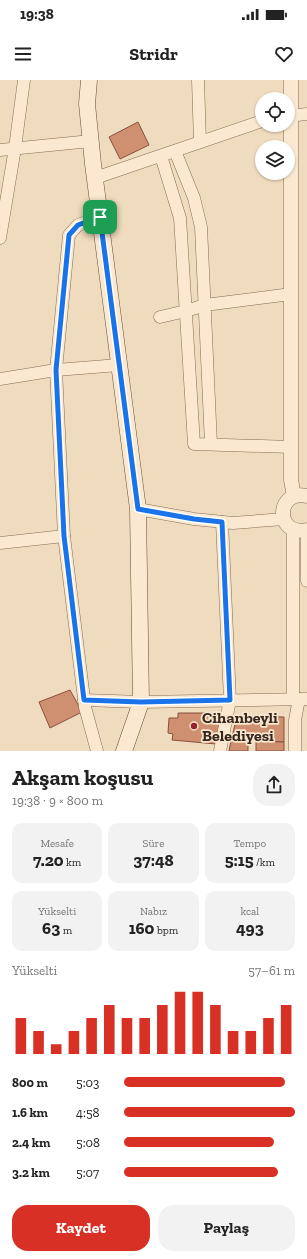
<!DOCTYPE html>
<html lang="tr">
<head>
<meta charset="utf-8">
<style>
	body { margin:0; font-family:"Zilla Slab",serif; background:#f2f2f2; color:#222; height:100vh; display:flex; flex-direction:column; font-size:15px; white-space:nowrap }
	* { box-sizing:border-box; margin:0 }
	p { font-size:13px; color:#767676 }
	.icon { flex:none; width:22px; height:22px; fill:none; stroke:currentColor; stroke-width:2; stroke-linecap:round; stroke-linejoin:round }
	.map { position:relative; height:671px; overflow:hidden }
	.sheet { display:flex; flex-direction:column; background:#fff; flex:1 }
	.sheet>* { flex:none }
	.tools { position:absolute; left:255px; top:12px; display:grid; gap:8px }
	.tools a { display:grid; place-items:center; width:40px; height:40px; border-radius:50%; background:#fff; box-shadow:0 1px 3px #0004; font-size:20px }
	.pin { position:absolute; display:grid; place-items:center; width:34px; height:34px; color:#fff; margin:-17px; border-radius:8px; box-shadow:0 2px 6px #0006 }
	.round { display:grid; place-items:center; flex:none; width:42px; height:42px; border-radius:16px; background:#f2f2f2 }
	.overview { display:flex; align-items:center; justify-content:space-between; height:68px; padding:0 12px }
	h1 { font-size:22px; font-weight:700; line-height:30px }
	.metrics { display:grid; grid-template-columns:repeat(3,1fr); gap:6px; height:68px; padding:4px 12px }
	.metrics div { display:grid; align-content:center; border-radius:10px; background:#f2f2f2; text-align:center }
	.metrics b { font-size:17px; font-weight:700 }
	.metrics small { font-size:11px; font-weight:400 }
	.metrics p { font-size:11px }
	.chart { height:112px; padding:8px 12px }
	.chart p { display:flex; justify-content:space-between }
	.chart svg { width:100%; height:72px; margin-top:4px; stroke:#d93025; stroke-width:6 }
	.primary-button { display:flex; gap:8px; margin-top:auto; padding:8px 12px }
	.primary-button a { flex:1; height:46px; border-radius:16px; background:#d93025; color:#fff; font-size:16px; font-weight:700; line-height:46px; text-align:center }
	.primary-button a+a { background:#f2f2f2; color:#222 }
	ul { padding:0 12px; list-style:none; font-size:13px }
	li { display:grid; grid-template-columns:64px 48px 1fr; align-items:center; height:30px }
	li i { height:10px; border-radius:5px; background:#d93025 }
	.status { display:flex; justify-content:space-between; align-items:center; height:28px; padding:0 20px; background:#fff; direction:ltr }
	.status svg { height:11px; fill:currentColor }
	header { display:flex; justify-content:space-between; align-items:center; height:52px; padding:0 12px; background:#fff; font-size:18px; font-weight:700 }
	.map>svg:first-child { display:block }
	.building { fill:#cf8f71; stroke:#88513b }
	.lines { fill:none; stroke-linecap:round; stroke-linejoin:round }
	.minor-casing { stroke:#886b56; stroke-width:13 }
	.tertiary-casing { stroke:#886b56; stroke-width:15 }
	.secondary-casing { stroke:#694c39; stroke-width:17 }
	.minor { stroke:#fae9d0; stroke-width:12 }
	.tertiary { stroke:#fae9d0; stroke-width:14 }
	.secondary { stroke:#fae9d0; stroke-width:16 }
	.route-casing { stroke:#fff; stroke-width:8 }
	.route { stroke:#1a73e8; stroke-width:5 }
	.poi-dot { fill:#992330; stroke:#f7e6cd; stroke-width:1.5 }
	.labels { text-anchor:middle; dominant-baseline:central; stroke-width:3.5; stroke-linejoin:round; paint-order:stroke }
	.poi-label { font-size:16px; font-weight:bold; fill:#36261b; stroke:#f7e6cd; text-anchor:start }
</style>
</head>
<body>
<div class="status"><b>19:38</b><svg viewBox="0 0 49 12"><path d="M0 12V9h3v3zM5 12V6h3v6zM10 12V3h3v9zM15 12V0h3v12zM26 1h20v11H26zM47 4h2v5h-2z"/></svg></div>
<header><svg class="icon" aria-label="menu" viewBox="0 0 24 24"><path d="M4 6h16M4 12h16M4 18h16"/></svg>Stridr<svg class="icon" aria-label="heart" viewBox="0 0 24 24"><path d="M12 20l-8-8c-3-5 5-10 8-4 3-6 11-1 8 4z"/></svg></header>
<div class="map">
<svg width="307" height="671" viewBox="0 0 307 671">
	<rect width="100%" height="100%" fill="#efdbbd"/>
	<g class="building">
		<path d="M138,42L149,65L120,79L109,57Z"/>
		<path d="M70,610L82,632L50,648L39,622Z"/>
		<path d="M178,633H217L221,635L216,664L172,660L173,654L168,653L169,638H178Z"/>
		<path d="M237,636L284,637V662L259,661V654L250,653V662L231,661Z"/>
		<path d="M231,661L248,662V671H229Z"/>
		<path d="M256,661L284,662V671H256Z"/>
	</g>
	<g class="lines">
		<g class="minor-casing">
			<g id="minor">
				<path d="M198,0L200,62"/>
				<path d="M288,36L307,34"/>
				<path d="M0,70L91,61"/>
				<path d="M175,71L194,118L201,147L211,364"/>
				<path d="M161,76L180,138L194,364L291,367"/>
				<path d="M95,98L262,41"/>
				<path d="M0,158L15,68L24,0"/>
				<path d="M160,237L186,231L205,225L291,214"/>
				<path d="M0,299L56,290L119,285"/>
				<path d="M138,429L194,439L233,443L284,439"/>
				<path d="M307,450V501"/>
				<path d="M0,463L64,456"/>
				<path d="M293,619V449"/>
				<path d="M84,620L141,622L307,619"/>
				<path d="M97,671L85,627L64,456L56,290L69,155L78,145L100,137"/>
				<path d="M220,671L230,620L222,442"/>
				<path d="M295,671V640L299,619"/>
			</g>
		</g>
		<g class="tertiary-casing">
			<g id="tertiary">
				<path d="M291,0V400L294,416"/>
				<path d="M307,416C275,409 275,457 307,450"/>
			</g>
		</g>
		<g class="secondary-casing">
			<path id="secondary" d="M89,0L87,24L93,84L138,429L141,622L124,671"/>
		</g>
		<use href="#minor" class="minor"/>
		<use href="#tertiary" class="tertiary"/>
		<use href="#secondary" class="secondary"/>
	</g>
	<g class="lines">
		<g class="route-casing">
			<path id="route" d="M100,137L138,429L194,439L222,442L230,620L141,622L84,620L64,456L56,290L69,155L78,145Z"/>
		</g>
		<use href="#route" class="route"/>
	</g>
	<circle class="poi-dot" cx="194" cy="646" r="4"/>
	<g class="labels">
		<g class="poi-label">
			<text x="202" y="637">Cihanbeyli<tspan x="202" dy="18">Belediyesi</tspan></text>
		</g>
	</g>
</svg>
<div class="tools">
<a><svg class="icon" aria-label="locate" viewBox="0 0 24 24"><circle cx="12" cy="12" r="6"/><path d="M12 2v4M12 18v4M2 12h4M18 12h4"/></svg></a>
<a><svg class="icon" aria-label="layers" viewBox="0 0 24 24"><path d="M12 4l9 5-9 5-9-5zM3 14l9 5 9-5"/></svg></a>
</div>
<div class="pin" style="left:100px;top:137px;background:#1e9e55"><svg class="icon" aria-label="arrive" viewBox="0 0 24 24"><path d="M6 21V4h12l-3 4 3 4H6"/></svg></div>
</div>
<section class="sheet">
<div class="overview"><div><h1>Akşam koşusu</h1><p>19:38 · 9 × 800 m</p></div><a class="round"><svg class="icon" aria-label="share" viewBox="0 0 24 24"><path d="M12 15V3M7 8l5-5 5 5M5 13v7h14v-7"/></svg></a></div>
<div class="metrics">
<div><p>Mesafe</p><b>7.20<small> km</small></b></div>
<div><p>Süre</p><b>37:48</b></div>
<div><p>Tempo</p><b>5:15<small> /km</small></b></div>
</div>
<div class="metrics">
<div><p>Yükselti</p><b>63<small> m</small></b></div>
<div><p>Nabız</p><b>160<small> bpm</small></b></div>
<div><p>kcal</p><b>493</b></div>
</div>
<div class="chart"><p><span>Yükselti</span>57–61 m</p>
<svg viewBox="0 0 160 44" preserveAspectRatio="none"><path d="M5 44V22M15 44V30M25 44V38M35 44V30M45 44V22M55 44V14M65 44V22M75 44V22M85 44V14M95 44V6M105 44V6M115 44V14M125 44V30M135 44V30M145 44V22M155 44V14"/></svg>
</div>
<ul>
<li><b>800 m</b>5:03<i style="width:94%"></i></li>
<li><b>1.6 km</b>4:58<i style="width:100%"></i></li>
<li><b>2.4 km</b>5:08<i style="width:88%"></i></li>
<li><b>3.2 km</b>5:07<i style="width:90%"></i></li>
</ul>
<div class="primary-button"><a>Kaydet</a><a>Paylaş</a></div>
</section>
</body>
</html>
